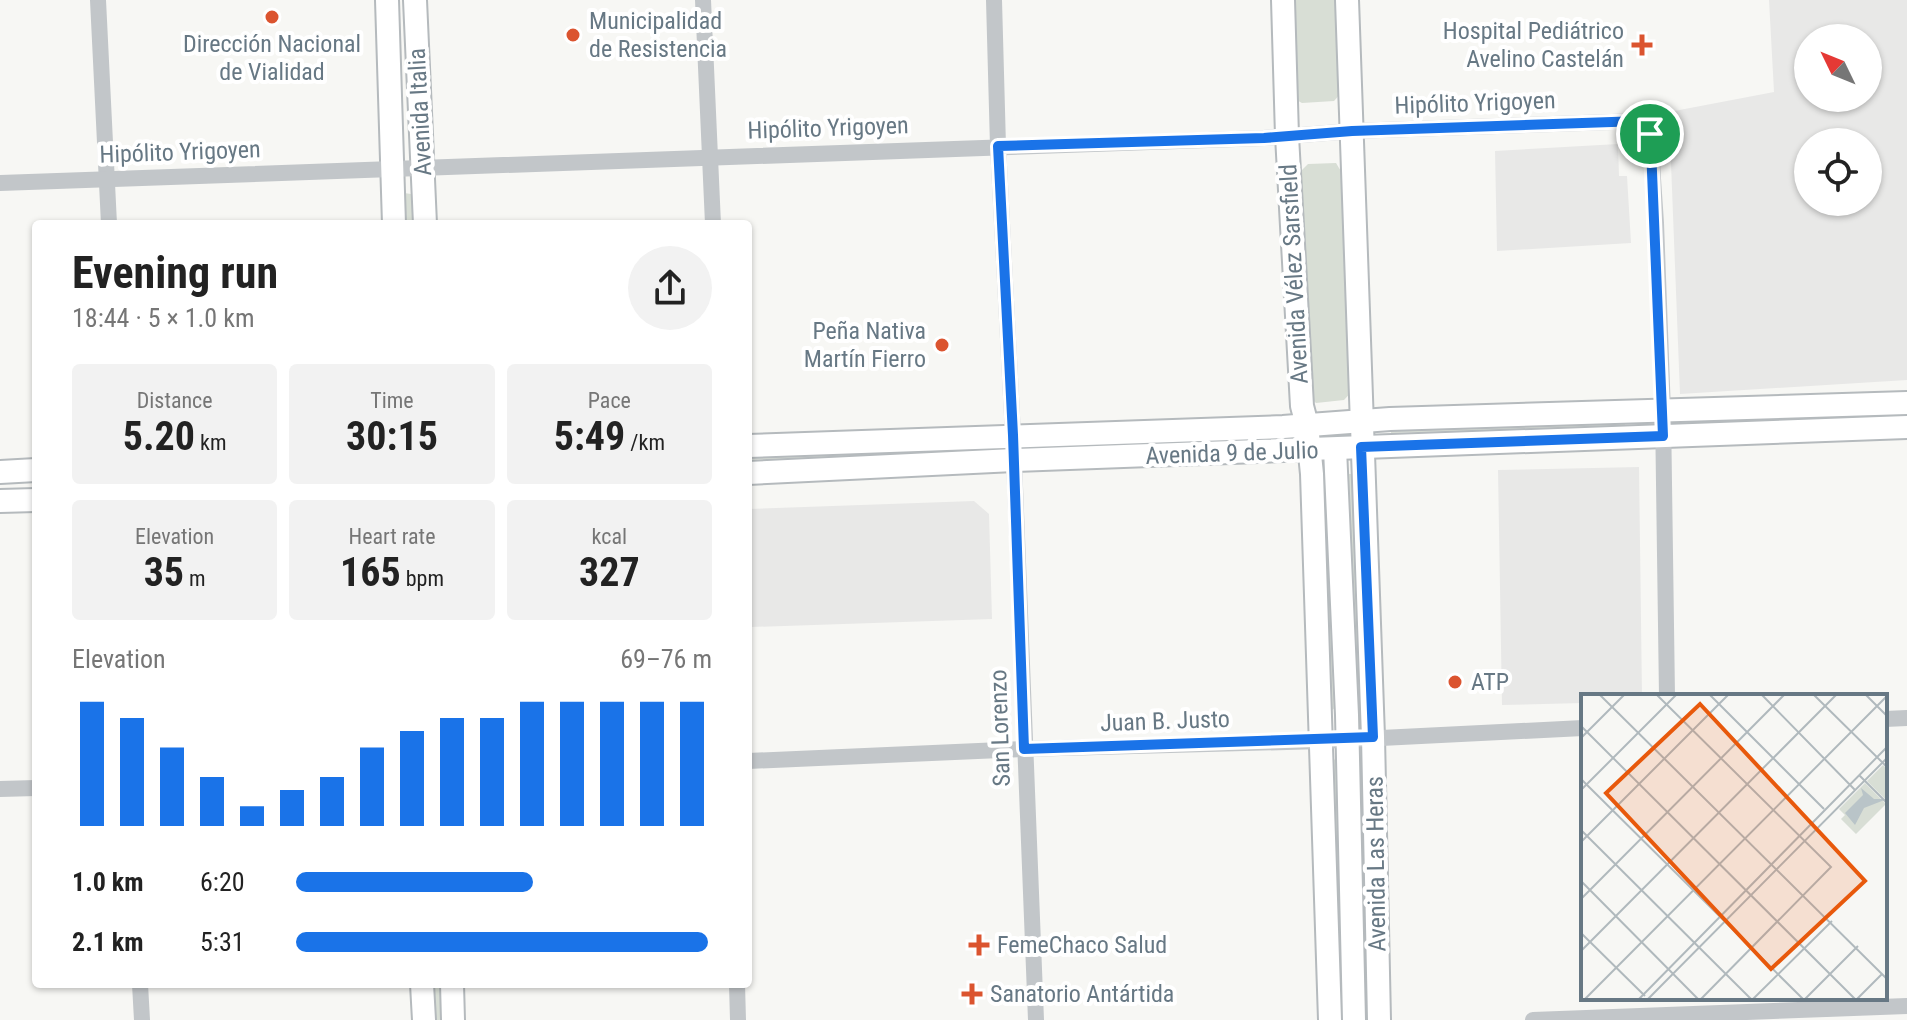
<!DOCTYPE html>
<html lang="en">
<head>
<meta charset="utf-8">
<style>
	body { margin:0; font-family:"Roboto Condensed",sans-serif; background:#f2f2f2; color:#222; height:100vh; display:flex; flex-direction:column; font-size:30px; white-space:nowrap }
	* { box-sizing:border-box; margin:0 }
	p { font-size:26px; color:#767676 }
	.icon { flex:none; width:44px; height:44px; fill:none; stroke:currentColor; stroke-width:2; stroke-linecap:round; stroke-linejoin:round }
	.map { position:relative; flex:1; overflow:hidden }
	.side { position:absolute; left:32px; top:220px; width:720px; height:768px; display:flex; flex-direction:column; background:#fff; border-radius:8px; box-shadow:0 2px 6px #0004 }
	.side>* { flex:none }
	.needle { width:52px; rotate:313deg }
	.fabs { position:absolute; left:1794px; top:24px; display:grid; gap:16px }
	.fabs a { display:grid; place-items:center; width:88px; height:88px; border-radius:50%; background:#fff; box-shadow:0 2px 6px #0004; font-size:40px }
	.pin { position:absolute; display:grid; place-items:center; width:68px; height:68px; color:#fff; margin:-34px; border:4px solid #fff; border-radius:50%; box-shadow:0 2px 8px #0007 }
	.round { display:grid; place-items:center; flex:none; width:84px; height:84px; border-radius:42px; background:#f2f2f2 }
	.head { display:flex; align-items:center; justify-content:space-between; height:136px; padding:0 40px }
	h1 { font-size:44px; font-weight:700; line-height:60px }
	.figures { display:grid; grid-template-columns:repeat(3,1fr); gap:12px; height:136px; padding:8px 40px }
	.figures div { display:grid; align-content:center; border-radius:8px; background:#f2f2f2; text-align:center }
	.figures b { font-size:40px; font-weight:700 }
	.figures small { font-size:22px; font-weight:400 }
	.figures p { font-size:22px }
	.chart { height:224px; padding:16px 40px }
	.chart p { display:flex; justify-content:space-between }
	.chart svg { width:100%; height:144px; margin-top:8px; stroke:#1a73e8; stroke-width:6 }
	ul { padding:0 40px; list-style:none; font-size:26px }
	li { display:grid; grid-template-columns:128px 96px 1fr; align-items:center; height:60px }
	li i { height:20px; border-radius:10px; background:#1a73e8 }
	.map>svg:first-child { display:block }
	.built { fill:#e8e8e7; fill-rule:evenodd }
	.green { fill:#d8ded5 }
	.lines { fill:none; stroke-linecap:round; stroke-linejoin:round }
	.major-casing { stroke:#b5babd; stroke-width:26 }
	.minor { stroke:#c2c6c9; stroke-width:16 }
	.major { stroke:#fff; stroke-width:22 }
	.route-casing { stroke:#fff; stroke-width:16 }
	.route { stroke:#1a73e8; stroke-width:10 }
	.poi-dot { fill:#db542f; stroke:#fff; stroke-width:3 }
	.labels { text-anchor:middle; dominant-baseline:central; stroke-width:8; stroke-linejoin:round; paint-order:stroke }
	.poi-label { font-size:24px; fill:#677884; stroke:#fff; text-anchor:start }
	.street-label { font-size:24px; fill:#677884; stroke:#fff }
	.inset-road { fill:none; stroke:#b0b9bd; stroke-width:2 }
	.view { fill:#e8590c; fill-opacity:0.15; stroke:#e8590c; stroke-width:4 }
	.inset-edge { fill:none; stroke:#677884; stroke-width:4 }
</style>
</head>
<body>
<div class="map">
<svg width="1907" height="1020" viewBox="0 0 1907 1020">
	<rect width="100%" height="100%" fill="#f7f7f4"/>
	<g class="built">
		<path d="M1769,0H1907V380L1680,394L1669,112L1774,92ZM1868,38V98H1808V38ZM1868,142V202H1808V142Z"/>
		<path d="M1618,144L1619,176H1627L1631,243L1497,251L1495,151Z"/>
		<path d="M1639,467L1642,696H1583V703L1502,705L1498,470Z"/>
		<path d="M974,501L989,514L992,619L751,627L748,509Z"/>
	</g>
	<g class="green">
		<path d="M1289,0H1338L1342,92L1334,101L1302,103L1293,98Z"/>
		<path d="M1336,163L1345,178L1354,389L1344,400L1316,403L1305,393L1295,177L1308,164Z"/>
		<path d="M404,193L418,195V224H401Z"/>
		<path d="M1907,412V416L1688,425L1687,420Z"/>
		<path d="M1625,422V427L1391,433V427Z"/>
		<path d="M1280,436V442L1038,453V443Z"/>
		<path d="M977,446L979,454L748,460V451Z"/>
		<path d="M1348,474H1354L1363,710L1357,711L1345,478Z"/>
		<path d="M1318,482L1327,484L1335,708L1329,712Z"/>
		<path d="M1342,759L1347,1007L1335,1008L1329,760Z"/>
		<path d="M1351,760H1366L1372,1007H1358Z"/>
		<path d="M431,984H446L448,1020H432Z"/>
	</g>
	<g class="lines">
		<g class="major-casing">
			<g id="major">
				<path d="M387,0L394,224"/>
				<path d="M415,0L425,224"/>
				<path d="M1283,0L1287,136L1302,406L1307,425L1312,474L1330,1020"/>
				<path d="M1347,0L1373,737L1379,1020"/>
				<path d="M748,446L1283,427L1390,419L1907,403"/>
				<path d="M1335,449L1347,715L1354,1020"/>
				<path d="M0,472L36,470"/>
				<path d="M748,473L1014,460L1907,427"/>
				<path d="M0,501L36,500"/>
				<path d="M422,984L424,1020"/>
				<path d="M452,984L453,1020"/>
			</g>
		</g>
		<g class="minor">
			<path d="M98,0L109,224"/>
			<path d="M703,0L713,224"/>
			<path d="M994,0L998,146L1013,435L1036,1020"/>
			<path d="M0,183L1264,138L1352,131L1641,121L1650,134L1656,223L1663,412L1667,696"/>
			<path d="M1885,719L1907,718"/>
			<path d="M748,761L1024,749L1321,741L1583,728"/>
			<path d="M0,789L36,788"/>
			<path d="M140,984L142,1020"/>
			<path d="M737,984L738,1020"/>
			<path d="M1533,1020L1907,1006"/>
		</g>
		<use href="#major" class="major"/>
	</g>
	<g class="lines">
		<g class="route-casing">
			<path id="route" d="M1641,121L1650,134L1651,148L1663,436L1361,447L1373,737L1024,749L1013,435L998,146L1264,138L1352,131Z"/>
		</g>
		<use href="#route" class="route"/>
	</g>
	<g class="poi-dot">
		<circle cx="272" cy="17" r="8"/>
		<circle cx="573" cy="35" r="8"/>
		<path d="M1638 33h8v8h8v8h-8v8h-8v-8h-8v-8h8z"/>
		<circle cx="942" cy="345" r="8"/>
		<circle cx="1455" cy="682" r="8"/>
		<path d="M975 933h8v8h8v8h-8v8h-8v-8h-8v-8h8z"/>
		<path d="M968 982h8v8h8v8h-8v8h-8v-8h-8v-8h8z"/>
	</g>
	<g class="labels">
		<g class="poi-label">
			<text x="589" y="21">Municipalidad<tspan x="589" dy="28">de Resistencia</tspan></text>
			<text x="1624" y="31" text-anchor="end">Hospital Pediátrico<tspan x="1624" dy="28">Avelino Castelán</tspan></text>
			<text x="272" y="44" text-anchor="middle">Dirección Nacional<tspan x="272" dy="28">de Vialidad</tspan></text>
			<text x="926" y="331" text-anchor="end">Peña Nativa<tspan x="926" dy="28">Martín Fierro</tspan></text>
			<text x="1471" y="682">ATP</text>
			<text x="997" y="945">FemeChaco Salud</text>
			<text x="990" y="994">Sanatorio Antártida</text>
		</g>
		<g class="street-label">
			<text transform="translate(1475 103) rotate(-2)">Hipólito Yrigoyen</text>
			<text transform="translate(420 112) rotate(-93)">Avenida Italia</text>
			<text transform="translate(828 128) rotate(-2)">Hipólito Yrigoyen</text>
			<text transform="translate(180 152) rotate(-2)">Hipólito Yrigoyen</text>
			<text transform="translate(1294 274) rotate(-93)">Avenida Vélez Sarsfield</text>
			<text transform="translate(1232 453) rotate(-2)">Avenida 9 de Julio</text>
			<text transform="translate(1165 721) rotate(-2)">Juan B. Justo</text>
			<text transform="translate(1000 728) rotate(-92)">San Lorenzo</text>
			<text transform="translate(1376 864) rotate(-91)">Avenida Las Heras</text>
		</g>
	</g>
	<g transform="translate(1581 694)">
		<rect width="306" height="306" fill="#f7f7f4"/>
		<path d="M302,71L306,75V107L286,87ZM284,89L305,110L275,140L260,125L264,121L258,115Z" fill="#d8ded5"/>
		<path d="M280,94L293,105H306L283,114L274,131L264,119L282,101Z" fill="#b9c4c8"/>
		<path class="inset-road" d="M19,1L306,285M76,1L250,173L120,305M129,1L243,115M181,1L274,96M233,1L306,73M285,1L306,22M0,32L274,305M0,44L43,1M278,81L306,109M0,85L222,305M0,96L95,1M0,136L170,305M0,148L147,1M0,187L117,305M0,205L203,1M0,239L64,302M0,257L255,1M4,305L306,2M58,305L306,53M67,305L306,64M172,305L251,227M224,305L277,252M276,305L301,280"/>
		<path class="view" d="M119,10L284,187L190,275L25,99Z"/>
		<rect width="306" height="306" class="inset-edge"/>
	</g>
</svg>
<div class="fabs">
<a><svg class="needle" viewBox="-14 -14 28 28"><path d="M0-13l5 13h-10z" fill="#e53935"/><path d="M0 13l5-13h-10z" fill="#767676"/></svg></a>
<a><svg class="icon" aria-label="locate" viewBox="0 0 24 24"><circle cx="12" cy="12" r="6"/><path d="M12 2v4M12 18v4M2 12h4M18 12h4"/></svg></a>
</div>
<div class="pin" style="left:1650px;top:134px;background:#1e9e55"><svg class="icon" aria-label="arrive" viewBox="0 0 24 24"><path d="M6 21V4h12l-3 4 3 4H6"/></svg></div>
<section class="side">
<div class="head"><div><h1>Evening run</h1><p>18:44 · 5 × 1.0 km</p></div><a class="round"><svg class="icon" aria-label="share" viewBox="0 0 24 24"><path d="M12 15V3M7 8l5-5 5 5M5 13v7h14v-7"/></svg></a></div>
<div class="figures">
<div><p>Distance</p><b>5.20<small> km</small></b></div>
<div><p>Time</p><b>30:15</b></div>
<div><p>Pace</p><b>5:49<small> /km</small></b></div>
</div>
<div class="figures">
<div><p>Elevation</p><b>35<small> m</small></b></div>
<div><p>Heart rate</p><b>165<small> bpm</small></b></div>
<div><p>kcal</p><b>327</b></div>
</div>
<div class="chart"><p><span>Elevation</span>69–76 m</p>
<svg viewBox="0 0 160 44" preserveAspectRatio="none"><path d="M5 44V6M15 44V11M25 44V20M35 44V29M45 44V38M55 44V33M65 44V29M75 44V20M85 44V15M95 44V11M105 44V11M115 44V6M125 44V6M135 44V6M145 44V6M155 44V6"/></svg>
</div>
<ul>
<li><b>1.0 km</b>6:20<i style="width:57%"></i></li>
<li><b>2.1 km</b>5:31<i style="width:99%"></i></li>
</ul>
</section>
</div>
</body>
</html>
